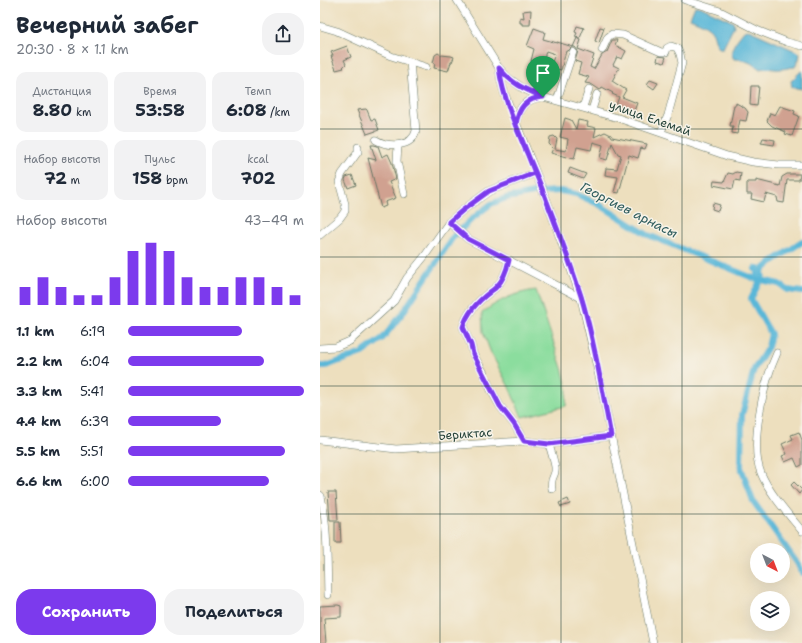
<!DOCTYPE html>
<html lang="ru">
<head>
<meta charset="utf-8">
<style>
	body { margin:0; font-family:"Shantell Sans",sans-serif; background:#f2f2f3; color:#1f2937; height:100vh; display:flex; flex-direction:column; font-size:15px; white-space:nowrap }
	* { box-sizing:border-box; margin:0 }
	p { font-size:13px; color:#747a83 }
	.icon { flex:none; width:22px; height:22px; fill:none; stroke:currentColor; stroke-width:2; stroke-linecap:round; stroke-linejoin:round }
	.map { position:relative; flex:1; overflow:hidden }
	.details { display:flex; flex-direction:column; background:#fff; width:320px }
	.details>* { flex:none }
	.needle { width:26px; rotate:138deg }
	.tools { position:absolute; left:430px; top:543px; display:grid; gap:8px }
	.tools a { display:grid; place-items:center; width:40px; height:40px; border-radius:50%; background:#fff; box-shadow:0 4px 16px #0002; font-size:20px }
	.pin { position:absolute; display:grid; place-items:center; width:34px; height:34px; color:#fff; margin:-41px -17px; border-radius:50% 50% 50% 0; rotate:-45deg; box-shadow:0 0 4px #0007 }
	.pin .icon { rotate:45deg }
	.round { display:grid; place-items:center; flex:none; width:42px; height:42px; border-radius:16px; background:#f2f2f3 }
	.head { display:flex; align-items:center; justify-content:space-between; height:68px; padding:0 16px }
	h1 { font-size:22px; font-weight:700; line-height:30px }
	.figures { display:grid; grid-template-columns:repeat(3,1fr); gap:6px; height:68px; padding:4px 16px }
	.figures div { display:grid; align-content:center; border-radius:10px; background:#f2f2f3; text-align:center }
	.figures b { font-size:17px; font-weight:700 }
	.figures small { font-size:11px; font-weight:400 }
	.figures p { font-size:11px }
	.chart { height:112px; padding:8px 16px }
	.chart p { display:flex; justify-content:space-between }
	.chart svg { width:100%; height:72px; margin-top:4px; stroke:#7c3aed; stroke-width:6 }
	.primary-button { display:flex; gap:8px; margin-top:auto; padding:8px 16px }
	.primary-button a { flex:1; height:46px; border-radius:16px; background:#7c3aed; color:#fff; font-size:16px; font-weight:700; line-height:46px; text-align:center }
	.primary-button a+a { background:#f2f2f3; color:#1f2937 }
	ul { padding:0 16px; list-style:none; font-size:13px }
	li { display:grid; grid-template-columns:64px 48px 1fr; align-items:center; height:30px }
	li i { height:10px; border-radius:5px; background:#7c3aed }
	main { display:flex; flex:1; min-height:0 }
	.map>svg:first-child { display:block }
	.green { fill:#8bdd9e; stroke:#558d69 }
	.water { fill:#5ab7d8; stroke:#3c7a86 }
	.lines { fill:none; stroke-linecap:round; stroke-linejoin:round }
	.canal { stroke:#5ab7d8; stroke-width:6 }
	.building { fill:#d0a190 }
	.minor-casing { stroke:#677664; stroke-width:8 }
	.minor { stroke:#fff; stroke-width:7 }
	.route-casing { stroke:#fff; stroke-width:8 }
	.route { stroke:#7c3aed; stroke-width:5 }
	.grid { fill:none; stroke:#1f3d34; stroke-width:1; stroke-opacity:0.55 }
	.labels { text-anchor:middle; dominant-baseline:central; stroke-width:3; stroke-linejoin:round; paint-order:stroke }
	.street-label { font-size:12px; fill:#1f3d34; stroke:#f7f3e8 }
	.water-label { font-size:13px; font-style:italic; fill:#2e5c5d; stroke:#f7f3e8 }
</style>
</head>
<body>
<main>
<section class="details">
<div class="head"><div><h1>Вечерний забег</h1><p>20:30 · 8 × 1.1 km</p></div><a class="round"><svg class="icon" aria-label="share" viewBox="0 0 24 24"><path d="M12 15V3M7 8l5-5 5 5M5 13v7h14v-7"/></svg></a></div>
<div class="figures">
<div><p>Дистанция</p><b>8.80<small> km</small></b></div>
<div><p>Время</p><b>53:58</b></div>
<div><p>Темп</p><b>6:08<small> /km</small></b></div>
</div>
<div class="figures">
<div><p>Набор высоты</p><b>72<small> m</small></b></div>
<div><p>Пульс</p><b>158<small> bpm</small></b></div>
<div><p>kcal</p><b>702</b></div>
</div>
<div class="chart"><p><span>Набор высоты</span>43–49 m</p>
<svg viewBox="0 0 160 44" preserveAspectRatio="none"><path d="M5 44V33M15 44V27M25 44V33M35 44V38M45 44V38M55 44V27M65 44V11M75 44V6M85 44V11M95 44V27M105 44V33M115 44V33M125 44V27M135 44V27M145 44V33M155 44V38"/></svg>
</div>
<ul>
<li><b>1.1 km</b>6:19<i style="width:65%"></i></li>
<li><b>2.2 km</b>6:04<i style="width:77%"></i></li>
<li><b>3.3 km</b>5:41<i style="width:100%"></i></li>
<li><b>4.4 km</b>6:39<i style="width:53%"></i></li>
<li><b>5.5 km</b>5:51<i style="width:89%"></i></li>
<li><b>6.6 km</b>6:00<i style="width:80%"></i></li>
</ul>
<div class="primary-button"><a>Сохранить</a><a>Поделиться</a></div>
</section>
<div class="map">
<svg width="482" height="643" viewBox="0 0 482 643">
	<rect width="100%" height="100%" fill="#f7f3e8"/>
	<filter id="ink" filterUnits="userSpaceOnUse"><feTurbulence type="fractalNoise" baseFrequency=".025" numOctaves="2"/><feDisplacementMap in="SourceGraphic" scale="8" xChannelSelector="R" yChannelSelector="G"/><feConvolveMatrix kernelMatrix="1 2 1 2 8 2 1 2 1" color-interpolation-filters="sRGB"/></filter>
	<filter id="wash" filterUnits="userSpaceOnUse"><feTurbulence type="fractalNoise" baseFrequency=".012" numOctaves="4" result="noise"/><feDisplacementMap in="SourceGraphic" scale="16" xChannelSelector="R" yChannelSelector="G"/><feGaussianBlur stdDeviation="0.9" result="paint"/><feColorMatrix in="noise" values="0 0 0 0 0 0 0 0 0 0 0 0 0 0 0 0 0 1.4 0 .05"/><feComposite in="paint" operator="in"/></filter>
	<g filter="url(#wash)">
		<rect width="100%" height="100%" fill="#eddfbe"/>
		<path class="green" d="M216,290L243,371L247,389L246,406L202,417L189,387L171,353L163,332L162,313C179,300 194,293 216,290Z"/>
		<g class="water">
			<path d="M375,6L381,7L413,22L414,26L403,48H399C395,43 395,38 393,33C389,25 377,21 370,18Z"/>
			<path d="M427,30L431,31L480,53L479,59L475,67C470,67 465,69 461,69C454,70 448,67 440,69C432,63 424,59 414,59C407,50 418,39 424,31Z"/>
			<path d="M482,70V89L472,87L471,81Z"/>
		</g>
		<g class="lines">
			<g class="canal">
				<path d="M435,269L437,268L443,275L431,299L451,334L448,347L434,369L422,415L421,467L433,501L477,563L482,573"/>
				<path d="M438,274L453,261L482,242"/>
				<path d="M0,366H6L42,353L63,338L82,314L133,237L153,218L171,204L186,198L219,192L241,191L256,194L278,204L328,235L433,278L459,284L468,290L482,292"/>
			</g>
		</g>
		<g id="blocks">
			<g class="building">
				<path d="M211,10L210,25H202V23H200V17L204,18L203,11Z"/>
				<path d="M257,26L264,28L260,38L255,37L257,33L255,32Z"/>
				<path d="M280,27L284,28L279,43L275,41Z"/>
				<path d="M214,28L225,32L223,39L237,43V42L253,47L257,38L261,40L258,49L274,55L270,67L274,69L282,55L287,52L292,40H297L295,45L306,51L302,59L297,57L293,65L299,68L292,81L306,90L302,97L317,103L314,111L296,105L299,97L292,94L293,93L282,87L280,90L271,84L265,83L269,77L258,74L261,63L255,61L258,51L255,47H252L248,51H246L241,70L237,69L232,62L235,54L226,51L222,65L211,61L214,49L207,46Z"/>
				<path d="M27,46L31,57L24,60L26,64L23,67L24,68L16,70L11,56H13L11,52Z"/>
				<path d="M118,53L121,55L131,56L134,57L132,62H131L128,71L114,68L115,64L113,63L115,55Z"/>
				<path d="M338,56L346,57L344,63L337,61Z"/>
				<path d="M330,80L338,83L334,89L327,84Z"/>
				<path d="M431,86H439L437,106L430,105Z"/>
				<path d="M416,103L425,108L428,112L426,121L420,120L417,134L412,133L413,126H410L414,105H416Z"/>
				<path d="M460,106L475,111L474,114L479,116L472,136L465,134L466,132L452,126L447,121L450,113L455,115Z"/>
				<path d="M46,109L47,110L51,120L55,119L59,130L47,134L37,110Z"/>
				<path d="M245,118L251,120L256,129L258,120L268,122L267,126L276,128L274,137L285,132L291,135L292,137L327,144L325,149L321,148L318,158L309,155L299,193L294,192L298,177L285,175L286,168L297,169L301,155L298,154L292,143L287,160L280,158L283,145L273,142L271,150L257,147L254,159L231,153L233,148L229,144L230,137L234,136L237,139L235,149L246,151L248,139L240,137Z"/>
				<path d="M443,138L455,140L454,145L441,143Z"/>
				<path d="M51,145H54L58,146L62,157L68,154L72,163L76,179L69,182L76,198L65,202L66,206L61,208L48,158L56,160Z"/>
				<path d="M250,168L266,174L263,179L248,173Z"/>
				<path d="M416,172L421,173L420,181L415,180L413,189L393,185L394,181L404,182L408,173L413,174Z"/>
				<path d="M467,174H480L479,180H467L464,203L458,202L457,197L446,194L444,202L431,199L432,194H427V182H436V180L460,186L462,177Z"/>
				<path d="M32,175L36,185L28,188L25,180L26,177Z"/>
				<path d="M393,203L400,205L398,211L392,209Z"/>
				<path d="M479,432L482,440V465L478,467L474,458L465,462L462,456L467,454L462,444L473,439L471,435Z"/>
				<path d="M474,482L482,490L479,494L471,485Z"/>
				<path d="M8,492H16L18,520H10Z"/>
				<path d="M248,499L250,504L241,507L239,503Z"/>
				<path d="M15,522H20L21,543H15Z"/>
				<path d="M18,605L21,606V617L4,618L6,643H0V606Z"/>
			</g>
		</g>
	</g>
	<g filter="url(#ink)">
		<use href="#blocks" fill-opacity="0" stroke="#677664" stroke-width="1"/>
		<g class="lines">
			<g class="minor-casing">
				<g id="minor">
					<path d="M137,0L179,68L181,81L185,95L227,201L261,298L281,385L333,643"/>
					<path d="M365,0L400,11L439,31L467,42L482,46"/>
					<path d="M0,26L17,31L71,56L106,67"/>
					<path d="M282,50L288,37L292,34L303,35L341,52H346L347,48L351,46L357,48L360,54L362,63L348,115L341,132"/>
					<path d="M180,69L187,77L204,89L223,97L298,118L407,156L433,162L459,165H482"/>
					<path d="M237,100L253,52"/>
					<path d="M263,107L269,89"/>
					<path d="M272,110L277,94"/>
					<path d="M196,123C198,107 207,98 223,97"/>
					<path d="M56,140C68,147 92,148 96,131L90,62"/>
					<path d="M78,145L77,161L84,194"/>
					<path d="M129,222L148,239L261,298"/>
					<path d="M0,235L20,218L25,211V204L19,182L22,174L38,152V147"/>
					<path d="M189,260C187,269 184,279 177,286C175,289 172,290 170,292C158,301 147,313 143,327L151,345L153,354L164,373L171,390L180,406L194,424L204,441"/>
					<path d="M0,348L16,347L30,341L74,301L87,278L104,257L129,222L143,210L169,191L215,173"/>
					<path d="M457,353C444,381 429,444 441,473C449,493 469,515 482,531"/>
					<path d="M0,440L76,449L204,441L229,444L291,436"/>
					<path d="M229,444C231,452 234,460 235,467C237,476 229,477 232,489"/>
					<path d="M0,495L1,496C8,528 7,562 8,595"/>
				</g>
			</g>
			<use href="#minor" class="minor"/>
		</g>
	</g>
	<g class="lines" filter="url(#ink)">
		<g class="route-casing">
			<path id="route" d="M223,97C206,98 198,108 196,125L215,173L169,191L143,210L129,222L148,239L189,260C187,269 184,279 177,286C175,289 172,290 170,292C158,301 147,314 143,327L151,345L153,354L180,406L194,424L204,441L229,444L291,436C282,390 275,342 261,296C251,265 239,233 227,202C212,159 185,113 179,68C192,84 204,89 223,97"/>
		</g>
		<use href="#route" class="route"/>
	</g>
	<path class="grid" d="M120,0V643M241,0V643M362,0V643M0,129H482M0,257H482M0,386H482M0,514H482"/>
	<g class="labels">
		<g class="street-label">
			<text transform="translate(330 118) rotate(19)">улица Елемай</text>
			<text transform="translate(145 434) rotate(-4)">Бериктас</text>
		</g>
		<g class="water-label">
			<text transform="translate(309 210) rotate(27)">Георгиев арнасы</text>
		</g>
	</g>
</svg>
<div class="tools">
<a><svg class="needle" viewBox="-14 -14 28 28"><path d="M0-13l5 13h-10z" fill="#e53935"/><path d="M0 13l5-13h-10z" fill="#747a83"/></svg></a>
<a><svg class="icon" aria-label="layers" viewBox="0 0 24 24"><path d="M12 4l9 5-9 5-9-5zM3 14l9 5 9-5"/></svg></a>
</div>
<div class="pin" style="left:223px;top:97px;background:#1e9e55"><svg class="icon" aria-label="arrive" viewBox="0 0 24 24"><path d="M6 21V4h12l-3 4 3 4H6"/></svg></div>
</div>
</main>
</body>
</html>
